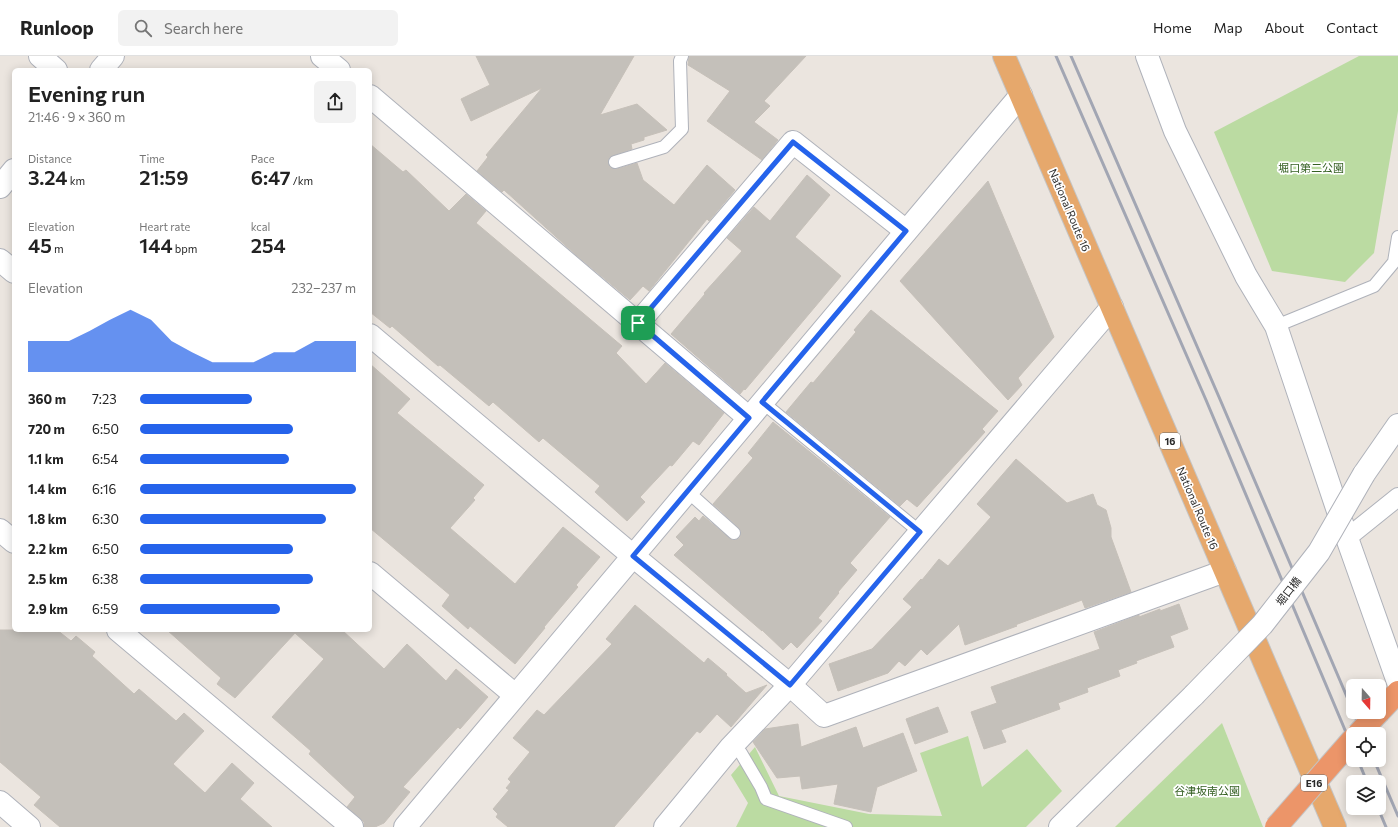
<!DOCTYPE html>
<html lang="en">
<head>
<meta charset="utf-8">
<style>
	body { margin:0; font-family:Commissioner,"Noto Sans JP",sans-serif; background:#f2f2f2; color:#222; height:100vh; display:flex; flex-direction:column; font-size:15px; white-space:nowrap }
	* { box-sizing:border-box; margin:0 }
	p { font-size:13px; color:#767676 }
	.icon { flex:none; width:22px; height:22px; fill:none; stroke:currentColor; stroke-width:2; stroke-linecap:round; stroke-linejoin:round }
	.map { position:relative; flex:1; overflow:hidden }
	.details { position:absolute; left:12px; top:12px; width:360px; height:564px; display:flex; flex-direction:column; background:#fff; border-radius:6px; box-shadow:0 2px 10px #0003 }
	.details>* { flex:none }
	.needle { width:26px; rotate:160deg }
	.fabs { position:absolute; left:1346px; top:623px; display:grid; gap:8px }
	.fabs a { display:grid; place-items:center; width:40px; height:40px; border-radius:6px; background:#fff; box-shadow:0 2px 10px #0003; font-size:20px }
	.pin { position:absolute; display:grid; place-items:center; width:34px; height:34px; color:#fff; margin:-17px; border-radius:8px; box-shadow:0 2px 6px #0006 }
	.round { display:grid; place-items:center; flex:none; width:42px; height:42px; border-radius:6px; background:#f2f2f2 }
	.headline { display:flex; align-items:center; justify-content:space-between; height:68px; padding:0 16px }
	h1 { font-size:22px; font-weight:600; line-height:30px }
	.figures { display:grid; grid-template-columns:repeat(3,1fr); gap:6px; height:68px; padding:4px 16px }
	.figures div { display:grid; align-content:center }
	.figures b { font-size:20px; font-weight:600 }
	.figures small { font-size:11px; font-weight:400 }
	.figures p { font-size:11px }
	.chart { height:112px; padding:8px 16px }
	.chart p { display:flex; justify-content:space-between }
	.chart svg { width:100%; height:72px; margin-top:4px; fill:#2563eb; opacity:.7 }
	ul { padding:0 16px; list-style:none; font-size:13px }
	li { display:grid; grid-template-columns:64px 48px 1fr; align-items:center; height:30px }
	li i { height:10px; border-radius:5px; background:#2563eb }
	header { display:flex; align-items:center; gap:24px; box-sizing:border-box; height:56px; padding:0 20px; background:#fff; border-bottom:1px solid #e0e0e0 }
	header strong { font-size:19px }
	nav { display:flex; gap:22px; margin-inline-start:auto; font-size:14px }
	.search { width:280px; height:36px; background:#f2f2f2; display:flex; align-items:center; gap:10px; box-sizing:border-box; padding:0 14px; border-radius:6px; color:#767676; font-size:15px }
	.map>svg:first-child { display:block }
	.green { fill:#bbdba2 }
	.building { fill:#c4c0ba; stroke:#c6c0b9 }
	.lines { fill:none; stroke-linecap:round; stroke-linejoin:round }
	.service-casing { stroke:#afb2ba; stroke-width:14 }
	.pedestrian-casing { stroke:#afb2ba; stroke-width:20 }
	.minor-casing { stroke:#afb2ba; stroke-width:24 }
	.tertiary-casing { stroke:#afb2ba; stroke-width:24 }
	.trunk-casing { stroke:#c4c4c4; stroke-width:24 }
	.motorway-casing { stroke:#c4c4c4; stroke-width:24 }
	.service { stroke:#fff; stroke-width:12 }
	.pedestrian { stroke:#fff; stroke-width:18 }
	.minor { stroke:#fff; stroke-width:22 }
	.tertiary { stroke:#fff; stroke-width:22 }
	.trunk { stroke:#e6a86c; stroke-width:22 }
	.motorway { stroke:#ec9569; stroke-width:22 }
	.rail { stroke:#a2a6b3; stroke-width:3 }
	.tertiary-bridge-casing { stroke:#afb2ba; stroke-width:24; stroke-linecap:butt }
	.motorway-bridge-casing { stroke:#c4c4c4; stroke-width:24; stroke-linecap:butt }
	.tertiary-bridge { stroke:#fff; stroke-width:22 }
	.motorway-bridge { stroke:#ec9569; stroke-width:22 }
	.route-casing { stroke:#fff; stroke-width:8 }
	.route { stroke:#2563eb; stroke-width:5 }
	.labels { text-anchor:middle; dominant-baseline:central; stroke-width:3.5; stroke-linejoin:round; paint-order:stroke }
	.shield { fill:#fff; stroke:#6b6b6b; stroke-width:1 }
	.shield-label { font-size:10px; font-weight:bold; fill:#2b2b2b }
	.park-label { font-size:11px; fill:#356023; stroke:#fff }
	.street-label { font-size:11px; fill:#2b2b2b; stroke:#fff }
</style>
</head>
<body>
<header>
<strong>Runloop</strong>
<div class="search"><svg class="icon" aria-label="search" viewBox="0 0 24 24"><circle cx="10" cy="10" r="6"/><path d="M15 15l6 6"/></svg>Search here</div>
<nav><a>Home</a><a>Map</a><a>About</a><a>Contact</a></nav>
</header>
<div class="map">
<svg width="1398" height="771" viewBox="0 0 1398 771">
	<rect width="100%" height="100%" fill="#ebe5df"/>
	<g class="green">
		<path d="M1359,0H1398V55L1374,197L1345,226L1272,215L1214,76Z"/>
		<path d="M1222,667L1263,771H1115Z"/>
		<path d="M968,680L982,731L1027,693L1062,735L1026,771H736L748,747L731,719L755,691L779,740L869,758L942,760L920,697Z"/>
	</g>
	<g class="building">
		<path d="M476,0H634L600,59L637,48L667,74L644,81V84L631,88L632,93L610,101L608,105L610,111L613,113H617L637,107L643,124L674,149L707,109L735,134L709,165L707,163L649,235L643,230L630,244L576,199L504,134L502,136L477,115L488,101L486,99L542,32L471,65L461,43L490,29Z"/>
		<path d="M689,0H806L764,45L770,50L754,66L778,84L762,104L707,65L730,35L688,9Z"/>
		<path d="M370,88L403,116L406,114L449,155L466,138L486,155L476,167L622,290L616,297L646,328L665,307L724,357L699,389L693,385L672,410L670,409L640,441L645,446L627,465L595,436L600,430L543,382L539,386L493,346L489,350L440,309L438,310L392,270L390,272L370,256Z"/>
		<path d="M807,119L830,139L795,181L841,220L745,334L744,333L740,338L671,278L705,238L704,237L742,195L727,182L754,151L770,165Z"/>
		<path d="M988,125L1054,281L1018,322L1022,329L1008,344L900,225Z"/>
		<path d="M871,254L998,355L982,373L985,376L917,451L907,443L900,450L786,356L811,326L813,327L856,276L854,274Z"/>
		<path d="M370,308L410,343L397,357L484,429L473,442L475,444L450,472L515,528L563,471L600,501L576,529L578,531L544,571L545,572L515,608L470,570L468,573L442,550L450,539L370,472Z"/>
		<path d="M773,366L890,461L850,507L857,514L838,536L839,537L818,562L822,565L797,592L791,586L783,594L762,574V575L674,499L684,489L676,481L695,461L699,465L703,460L732,484H736L740,482L741,475L739,472L713,448L753,402L748,397Z"/>
		<path d="M1016,403L1067,447L1093,438L1097,449L1106,454L1111,472V481L1131,536L1085,552L1082,544L1015,569L1017,570L965,589L959,568L927,599L921,593L905,610L899,605L888,617L838,635L829,608L872,593L912,551L903,543L921,523L922,524L939,503L948,510L991,461L977,448Z"/>
		<path d="M1179,548L1188,573L1170,580L1174,591L1136,605L1137,607L1118,614L1120,620L1087,632L1088,636L1058,647L1060,653L1001,674L1006,686L984,693L971,656L997,647L991,631L1100,593L1094,576L1139,559V561L1160,553V555Z"/>
		<path d="M635,549L704,607L708,602L727,618L726,619L746,637L767,629L731,671L717,658L700,677L697,675L614,771H508L496,761L498,758L493,753L509,734L506,732L511,726L508,723L530,696L513,682L537,654L544,659L612,588L606,583Z"/>
		<path d="M0,574H57L71,585L76,580L95,596L92,600L134,638L139,633L176,665L184,657L204,675L173,708L205,737L232,707L254,727L240,743L272,771H60L34,749L41,741L0,706Z"/>
		<path d="M167,574H342L384,613L407,588L446,625L456,613L488,641L460,673L458,671L403,731L410,736L384,767L375,771H364V766L360,762L347,751L355,741L309,698L311,695L272,661L324,603L295,577L235,642L217,628L221,622Z"/>
		<path d="M938,651L948,676L915,688L906,663Z"/>
		<path d="M798,668L801,691L856,671L863,692L903,677L917,715L877,731L871,756L834,748L838,728L802,733L800,720L777,722L753,686L765,673Z"/>
	</g>
	<g class="lines">
		<g class="service-casing">
			<g id="service">
				<path d="M615,106L664,91L682,73L680,5L682,0"/>
				<path d="M1276,270L1374,230L1394,206L1398,181"/>
				<path d="M762,346L920,476"/>
				<path d="M687,435L734,477"/>
				<path d="M731,691L741,697L761,731L766,743L846,771"/>
			</g>
		</g>
		<g class="pedestrian-casing">
			<path id="pedestrian" d="M1347,482L1398,441"/>
		</g>
		<g class="minor-casing">
			<g id="minor">
				<path d="M40,0L56,14"/>
				<path d="M322,0L339,14"/>
				<path d="M101,14L113,0"/>
				<path d="M370,40L749,362"/>
				<path d="M0,131L14,114"/>
				<path d="M0,204L14,216"/>
				<path d="M638,267L793,86L906,175"/>
				<path d="M370,279L633,500L790,629L824,660L1225,515"/>
				<path d="M0,474L14,486"/>
				<path d="M370,517L515,639"/>
				<path d="M118,574L352,771"/>
				<path d="M0,746L29,771"/>
				<path d="M405,771L1021,39"/>
				<path d="M665,771L731,691L790,629L1112,251"/>
			</g>
		</g>
		<g class="tertiary-casing">
			<g id="tertiary">
				<path d="M1147,0L1175,75L1246,220L1276,270L1347,482L1398,626"/>
				<path d="M1364,418L1398,369"/>
				<path d="M1060,771L1194,639"/>
			</g>
		</g>
		<g class="trunk-casing">
			<path id="trunk" d="M1004,0L1335,771"/>
		</g>
		<g class="motorway-casing">
			<path id="motorway" d="M1379,656L1398,636"/>
		</g>
		<use href="#service" class="service"/>
		<use href="#pedestrian" class="pedestrian"/>
		<use href="#minor" class="minor"/>
		<use href="#tertiary" class="tertiary"/>
		<use href="#trunk" class="trunk"/>
		<use href="#motorway" class="motorway"/>
		<g class="rail">
			<path d="M1056,0L1206,344L1353,693"/>
			<path d="M1071,0L1219,341L1353,655"/>
			<path d="M1353,656L1363,678"/>
			<path d="M1358,704L1367,726"/>
			<path d="M1374,704L1398,760"/>
			<path d="M1378,752L1386,771"/>
		</g>
		<g class="tertiary-bridge-casing">
			<path id="tertiary-bridge" d="M1194,639L1262,569L1319,496L1364,418"/>
		</g>
		<g class="motorway-bridge-casing">
			<g id="motorway-bridge">
				<path d="M1358,678L1379,656"/>
				<path d="M1276,771L1353,683"/>
			</g>
		</g>
		<use href="#tertiary-bridge" class="tertiary-bridge"/>
		<use href="#motorway-bridge" class="motorway-bridge"/>
	</g>
	<g class="lines">
		<g class="route-casing">
			<path id="route" d="M793,86L906,175L762,346L920,476L790,629L633,500L749,362L638,267Z"/>
		</g>
		<use href="#route" class="route"/>
	</g>
	<g class="labels">
		<g class="shield">
			<rect x="1160" y="377" width="20" height="16" rx="3"/>
			<rect x="1301" y="719" width="26" height="16" rx="3"/>
		</g>
		<g class="shield-label">
			<text x="1170" y="385">16</text>
			<text x="1314" y="727">E16</text>
		</g>
		<g class="park-label">
			<text x="1311" y="111">堀口第二公園</text>
			<text x="1207" y="734">谷津坂南公園</text>
		</g>
		<g class="street-label">
			<text transform="translate(1070 154) rotate(67)">National Route 16</text>
			<text transform="translate(1198 452) rotate(67)">National Route 16</text>
			<text transform="translate(1288 535) rotate(-52)">堀口橋</text>
		</g>
	</g>
</svg>
<div class="fabs">
<a><svg class="needle" viewBox="-14 -14 28 28"><path d="M0-13l5 13h-10z" fill="#e53935"/><path d="M0 13l5-13h-10z" fill="#767676"/></svg></a>
<a><svg class="icon" aria-label="locate" viewBox="0 0 24 24"><circle cx="12" cy="12" r="6"/><path d="M12 2v4M12 18v4M2 12h4M18 12h4"/></svg></a>
<a><svg class="icon" aria-label="layers" viewBox="0 0 24 24"><path d="M12 4l9 5-9 5-9-5zM3 14l9 5 9-5"/></svg></a>
</div>
<div class="pin" style="left:638px;top:267px;background:#1e9e55"><svg class="icon" aria-label="arrive" viewBox="0 0 24 24"><path d="M6 21V4h12l-3 4 3 4H6"/></svg></div>
<section class="details">
<div class="headline"><div><h1>Evening run</h1><p>21:46 · 9 × 360 m</p></div><a class="round"><svg class="icon" aria-label="share" viewBox="0 0 24 24"><path d="M12 15V3M7 8l5-5 5 5M5 13v7h14v-7"/></svg></a></div>
<div class="figures">
<div><p>Distance</p><b>3.24<small> km</small></b></div>
<div><p>Time</p><b>21:59</b></div>
<div><p>Pace</p><b>6:47<small> /km</small></b></div>
</div>
<div class="figures">
<div><p>Elevation</p><b>45<small> m</small></b></div>
<div><p>Heart rate</p><b>144<small> bpm</small></b></div>
<div><p>kcal</p><b>254</b></div>
</div>
<div class="chart"><p><span>Elevation</span>232–237 m</p>
<svg viewBox="0 0 160 44" preserveAspectRatio="none"><path d="M0 44V25L10 25L20 25L30 19L40 12L50 6L60 12L70 25L80 32L90 38L100 38L110 38L120 32L130 32L140 25L150 25L160 25V44z"/></svg>
</div>
<ul>
<li><b>360 m</b>7:23<i style="width:52%"></i></li>
<li><b>720 m</b>6:50<i style="width:71%"></i></li>
<li><b>1.1 km</b>6:54<i style="width:69%"></i></li>
<li><b>1.4 km</b>6:16<i style="width:100%"></i></li>
<li><b>1.8 km</b>6:30<i style="width:86%"></i></li>
<li><b>2.2 km</b>6:50<i style="width:71%"></i></li>
<li><b>2.5 km</b>6:38<i style="width:80%"></i></li>
<li><b>2.9 km</b>6:59<i style="width:65%"></i></li>
</ul>
</section>
</div>
</body>
</html>
